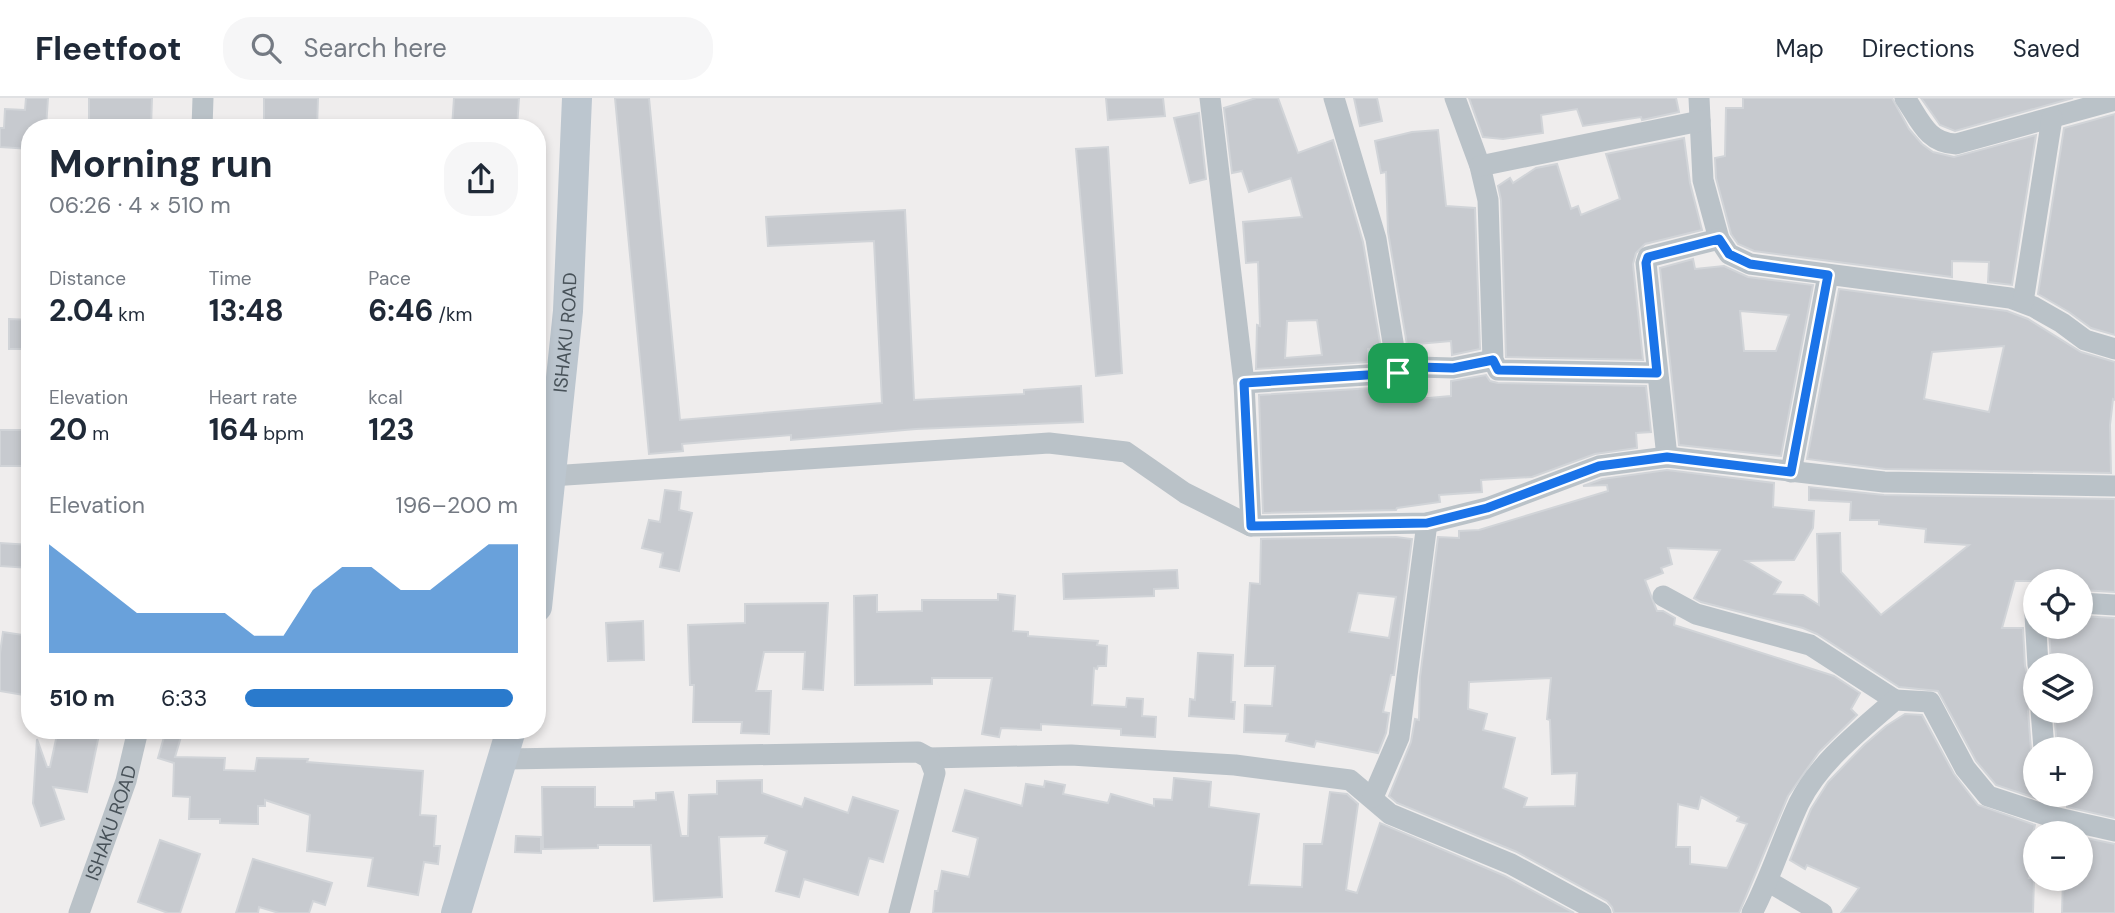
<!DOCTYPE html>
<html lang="en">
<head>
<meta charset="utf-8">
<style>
	body { margin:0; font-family:"DM Sans",sans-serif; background:#f6f6f7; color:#1f2937; height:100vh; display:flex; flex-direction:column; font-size:26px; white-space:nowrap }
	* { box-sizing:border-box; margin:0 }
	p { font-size:23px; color:#747a83 }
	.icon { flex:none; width:38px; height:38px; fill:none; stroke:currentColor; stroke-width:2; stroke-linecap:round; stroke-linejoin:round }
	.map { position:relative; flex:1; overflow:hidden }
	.sheet { position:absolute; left:21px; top:21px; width:525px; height:620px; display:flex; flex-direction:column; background:#fff; border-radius:28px; box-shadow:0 4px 10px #0003 }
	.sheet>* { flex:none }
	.controls { position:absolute; left:2023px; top:471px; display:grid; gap:14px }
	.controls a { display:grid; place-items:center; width:70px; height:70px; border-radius:50%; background:#fff; box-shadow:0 4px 10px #0003; font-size:35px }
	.pin { position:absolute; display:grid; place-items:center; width:60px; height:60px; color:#fff; margin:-30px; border-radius:14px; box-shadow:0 4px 10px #0006 }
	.round { display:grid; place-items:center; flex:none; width:74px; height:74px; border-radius:28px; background:#f6f6f7 }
	.overview { display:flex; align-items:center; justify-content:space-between; height:119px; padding:0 28px }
	h1 { font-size:38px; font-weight:700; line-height:52px }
	.figures { display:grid; grid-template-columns:repeat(3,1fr); gap:10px; height:119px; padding:7px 28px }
	.figures div { display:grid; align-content:center }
	.figures b { font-size:30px; font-weight:700 }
	.figures small { font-size:19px; font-weight:400 }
	.figures p { font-size:19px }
	.chart { height:196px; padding:14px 28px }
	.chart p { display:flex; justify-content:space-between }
	.chart svg { width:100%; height:126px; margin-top:7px; fill:#2a7acc; opacity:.7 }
	ul { padding:0 28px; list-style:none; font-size:23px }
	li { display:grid; grid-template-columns:112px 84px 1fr; align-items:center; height:52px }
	li i { height:18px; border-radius:9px; background:#2a7acc }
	header { display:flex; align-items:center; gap:42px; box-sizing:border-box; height:98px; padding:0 35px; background:#fff; border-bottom:2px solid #e0e1e3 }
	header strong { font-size:33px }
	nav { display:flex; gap:38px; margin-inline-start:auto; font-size:24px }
	.search { width:490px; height:63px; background:#f6f6f7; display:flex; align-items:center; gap:18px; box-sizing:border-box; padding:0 24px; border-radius:28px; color:#747a83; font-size:26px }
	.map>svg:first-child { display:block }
	.building { fill:#c7cacf; stroke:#d1d4d8; stroke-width:2; fill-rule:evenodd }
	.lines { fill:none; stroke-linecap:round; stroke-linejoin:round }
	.street { stroke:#bac2c8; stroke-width:21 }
	.secondary { stroke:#bcc6cf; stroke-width:30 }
	.route-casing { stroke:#fff; stroke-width:14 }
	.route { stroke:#1a73e8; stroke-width:9 }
	.labels { text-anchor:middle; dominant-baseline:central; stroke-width:6; stroke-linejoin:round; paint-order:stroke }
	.street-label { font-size:19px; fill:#475158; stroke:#fff }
</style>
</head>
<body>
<header>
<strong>Fleetfoot</strong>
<div class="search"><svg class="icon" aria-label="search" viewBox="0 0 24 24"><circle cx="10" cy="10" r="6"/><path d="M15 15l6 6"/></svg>Search here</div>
<nav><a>Map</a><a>Directions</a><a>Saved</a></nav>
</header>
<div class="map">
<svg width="2115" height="815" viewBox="0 0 2115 815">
	<rect width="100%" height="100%" fill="#efeded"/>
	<g class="building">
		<path d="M26,0H48L46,30H30V51L0,49V30H4L5,11L25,12Z"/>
		<path d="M89,0H152L151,30H106V23L89,22Z"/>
		<path d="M264,0H318L317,30H264Z"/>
		<path d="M454,0H519L517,30H452Z"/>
		<path d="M615,0H649L680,322L882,305L874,143L768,148L766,119L905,112L914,302L1024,296V292L1081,288L1083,324L916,331L791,342V337L682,346L683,353L649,356Z"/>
		<path d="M1106,0H1163L1165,18L1108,22Z"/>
		<path d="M1256,0H1278L1298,55L1333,42L1363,144L1381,250L1368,251V264L1256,271L1257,227L1260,228L1258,164L1246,165L1243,124L1302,119L1291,80L1249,94L1242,73L1232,75L1224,10ZM1317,222L1322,257L1285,260L1287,223Z"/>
		<path d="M1354,0H1377L1382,23L1360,28Z"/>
		<path d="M1469,0H1676L1679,14L1642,22L1641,19L1583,28L1577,11L1541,17L1543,35L1503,41L1483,39Z"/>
		<path d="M1743,0H1892L1909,31L1922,46L1933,54L1954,59L2036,37L2012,187L1988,184L1989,164L1952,163V179L1754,153L1738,146L1731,136L1716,80L1715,60L1725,58L1726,10H1743Z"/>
		<path d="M1921,0H2073L1955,33L1940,27Z"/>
		<path d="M1199,15L1206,81L1190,85L1174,20Z"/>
		<path d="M2115,16V237L2091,230L2069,214L2038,196L2064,30Z"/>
		<path d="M1438,32L1446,108L1475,110L1480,251L1452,257L1451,243L1407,247L1388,134L1386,74L1381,75L1375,43L1412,34Z"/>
		<path d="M1684,40L1690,85L1702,132L1645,146L1636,155L1633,166L1643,262L1506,259L1501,102L1498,88L1510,80L1513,85L1536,70L1557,66L1571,111L1578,108L1581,117L1620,101L1606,56Z"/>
		<path d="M1108,49L1122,275L1096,278L1076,51Z"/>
		<path d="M1693,161L1695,171L1724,168L1748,179L1813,187L1781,358L1679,347L1660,170ZM1740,213L1789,217L1776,253H1744Z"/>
		<path d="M1839,191L2007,213L2028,221L2081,254L2115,264V302L2113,301L2110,327L2111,375L1885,371L1807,361ZM2004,248L1989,314L1924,301L1932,254Z"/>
		<path d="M9,221L30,222L29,251H9Z"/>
		<path d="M1486,277L1490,283L1498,285L1646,288L1651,334L1636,335L1637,350L1595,356L1532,379L1481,382L1482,394L1439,397L1440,404L1397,410L1396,412L1263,415L1259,297L1373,290L1417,291V301L1451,298V283Z"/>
		<rect x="0" y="332" width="30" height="36"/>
		<path d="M1667,372L1774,385L1773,409L1814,413L1813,430L1794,462L1746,463L1781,484L1774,496L1803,497L1819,507L1817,436L1840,435L1841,474L1881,517L1969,447L1925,444L1926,431L1879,426V422H1850L1851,404L1809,402V389L1884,397L2115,401V494L2081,492V483H2015L2002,530H2023L2025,568L2027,575L2034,579V601L2030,606L2028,613L2031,652L2035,660V700L1996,687L1976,663L1938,593L1899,589L1817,536L1803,530L1701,504L1694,500L1720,452L1668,450L1672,466L1661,470L1663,475L1645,482L1657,513H1663L1675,520L1674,527L1834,578L1860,595L1851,611L1857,617L1819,654L1788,698L1739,815H1614L1612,809L1607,803L1517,754L1397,705L1389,698L1411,644L1415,621L1419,622L1420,579L1438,439L1459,440V433L1479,432L1608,393L1607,387L1583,388L1602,381ZM1551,580L1547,621L1550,622L1552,676L1577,675L1575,708L1524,709L1527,700L1503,690L1515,640L1483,632L1487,616L1468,611L1469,584ZM1701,699L1739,719L1737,723L1747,726L1727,770L1690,766V749H1676L1678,706L1698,711Z"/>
		<path d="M665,392L681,394L679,412L692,415L679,473L660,469L663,455L642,450L649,422L660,424Z"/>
		<path d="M1396,439L1412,441L1394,577H1391L1383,614L1389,615L1386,635L1378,655L1316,643L1314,649L1286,643L1288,636L1244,634L1245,607L1272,608L1275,568H1245L1250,485L1260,486L1261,441ZM1358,495L1396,499L1389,540L1349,534Z"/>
		<path d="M0,445L30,447V470L0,468Z"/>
		<path d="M1177,472L1178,490L1154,491V498L1064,501L1063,476Z"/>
		<path d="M998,496L1015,498L1013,533L1028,534V538L1098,543L1097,547L1107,548L1106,568H1098L1097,571L1094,570L1092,607L1126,609L1127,600L1143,601L1142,618L1156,619L1155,639L1121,637V631L1041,626V632L1001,630L999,639L982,636L992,580H932V586L855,587L854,498L877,497V514L922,513V502H998Z"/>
		<path d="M828,505L823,592L803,591L805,554H764L756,593H771L769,636L741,635L742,624H693L694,587H690L688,527L745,525V506Z"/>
		<path d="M2081,518L2115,520V720L2067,709L2068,696H2081V651H2057L2054,612H2081V567H2051L2049,529L2081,528Z"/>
		<path d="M643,523L644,562L608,563L606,525Z"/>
		<path d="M3,534L30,538V598L0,593V555Z"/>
		<path d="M1198,555L1233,557L1231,604H1235L1234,621L1189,618L1190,601L1195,602Z"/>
		<path d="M1905,616L1922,617L1954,676L1978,707L2035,727L2025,765L2034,769L2029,780H2034L2033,815H1841L1859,790L1807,767L1805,771L1790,762L1811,711L1828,684L1864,647L1886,628Z"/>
		<path d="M58,632H100L87,694L53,689L64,721L41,728L33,705L37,641L47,669H50Z"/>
		<path d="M166,632H183L175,659L225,660L224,672L255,673L257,660L308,661L307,664L423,673L420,717L436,718L434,748H440L438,766L424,764L418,797L368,788L373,760L307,753L310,717L265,702V708H258V726L220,725V721H189L190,699L173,698L174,665L158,660Z"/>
		<path d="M1174,680L1211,684L1209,709L1259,716L1249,787L1302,789L1304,746H1322L1330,694L1347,696L1358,706L1346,792L1357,795L1380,725L1505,778L1574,815H933L935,793H938L942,773L969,779L978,740L953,733L965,692L1022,708L1026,686L1044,689L1045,683L1065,687L1063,696L1108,705L1111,696L1154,708V701L1172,702Z"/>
		<path d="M762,682V695L802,709L805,700L848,715L853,699L898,713L883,764L869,760L858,797L804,781L799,799L776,793L787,753L765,745L767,738L719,739L722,799L654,803L651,747H598V750L543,751L542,689H595V709H634V703L656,702V695L673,694L681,738H688L689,697L717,696V683Z"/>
		<path d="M516,738L541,739V755L515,754Z"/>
		<path d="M2081,739L2115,746V815H2062L2063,780H2081Z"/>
		<path d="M160,742L200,756L180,815H168L138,804Z"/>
		<path d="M253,761L332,785L325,807L313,803L309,815H279L259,809L258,815H236Z"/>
	</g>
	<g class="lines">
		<g class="street">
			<path d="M1210,0L1244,285L1251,428"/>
			<path d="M1334,0L1376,141L1398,275"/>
			<path d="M1455,0L1480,68L1488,102L1493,262L1498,272L1657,275"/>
			<path d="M1699,0L1703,82L1719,141L1729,156L1750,166L2010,200L2034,209L2062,225L2085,242L2115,251"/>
			<path d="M1905,0C1920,22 1927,45 1956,46L2115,2"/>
			<path d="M202,30L203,0"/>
			<path d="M1480,68L1700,23"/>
			<path d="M2023,204L2052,20"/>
			<path d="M1244,285L1398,275L1417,269L1453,270L1493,262"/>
			<path d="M1667,359L1646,165L1648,159L1719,141"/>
			<path d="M1791,374L1828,177"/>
			<path d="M551,378L1049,345L1126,354L1185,395L1251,428L1427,425L1487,410L1599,368L1667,359L1884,384L2115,388"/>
			<path d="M1663,498L1696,516L1810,547L1895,602"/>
			<path d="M2081,505L2115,507"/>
			<path d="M2035,517L2038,567"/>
			<path d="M2041,612L2044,651"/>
			<path d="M929,660L1071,657L1235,667L1350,682L1390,716L1511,766L1601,815"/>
			<path d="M504,661L918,654L929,660L935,675L899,815"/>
			<path d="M1373,699L1399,639L1427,425"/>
			<path d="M1769,784L1822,815"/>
			<path id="s1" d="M79,815L126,683L138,632"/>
			<path d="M1752,815C1771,779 1782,741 1799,705C1820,663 1860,633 1895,602L1930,604L1965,670L1988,698L2049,718L2115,733"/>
		</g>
		<g class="secondary">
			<path id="s2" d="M537,509L568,213L577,0"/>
			<path d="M456,815L511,632"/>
		</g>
	</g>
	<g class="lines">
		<g class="route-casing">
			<path id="route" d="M1719,141L1729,156L1750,166L1828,177L1791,374L1667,359L1599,368L1487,410L1427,425L1251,428L1244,285L1398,275L1417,269L1453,270L1493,262L1498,272L1657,275L1646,165L1648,159Z"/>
		</g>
		<use href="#route" class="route"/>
	</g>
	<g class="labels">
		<g class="street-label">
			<text stroke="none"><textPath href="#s2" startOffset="276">ISHAKU ROAD</textPath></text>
			<text stroke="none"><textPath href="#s1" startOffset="96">ISHAKU ROAD</textPath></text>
		</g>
	</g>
</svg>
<div class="controls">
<a><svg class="icon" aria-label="locate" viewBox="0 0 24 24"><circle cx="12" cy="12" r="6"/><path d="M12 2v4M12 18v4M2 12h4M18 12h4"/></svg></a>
<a><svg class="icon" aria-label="layers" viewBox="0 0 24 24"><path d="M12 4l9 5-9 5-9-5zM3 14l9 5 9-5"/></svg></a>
<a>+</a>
<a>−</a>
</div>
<div class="pin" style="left:1398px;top:275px;background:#1e9e55"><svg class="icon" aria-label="arrive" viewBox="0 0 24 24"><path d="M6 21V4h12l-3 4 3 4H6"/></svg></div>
<section class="sheet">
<div class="overview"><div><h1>Morning run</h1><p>06:26 · 4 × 510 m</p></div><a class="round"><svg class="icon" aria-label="share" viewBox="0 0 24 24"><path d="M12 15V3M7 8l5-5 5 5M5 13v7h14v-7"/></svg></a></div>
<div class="figures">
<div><p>Distance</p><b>2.04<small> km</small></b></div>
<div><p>Time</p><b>13:48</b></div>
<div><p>Pace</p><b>6:46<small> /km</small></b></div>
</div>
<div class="figures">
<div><p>Elevation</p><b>20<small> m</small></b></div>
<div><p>Heart rate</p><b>164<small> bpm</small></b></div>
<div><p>kcal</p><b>123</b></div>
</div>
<div class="chart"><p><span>Elevation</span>196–200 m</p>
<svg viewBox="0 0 160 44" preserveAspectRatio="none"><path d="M0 44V6L10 14L20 22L30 30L40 30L50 30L60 30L70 38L80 38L90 22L100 14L110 14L120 22L130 22L140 14L150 6L160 6V44z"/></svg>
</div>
<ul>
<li><b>510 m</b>6:33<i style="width:98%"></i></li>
</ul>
</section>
</div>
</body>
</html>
